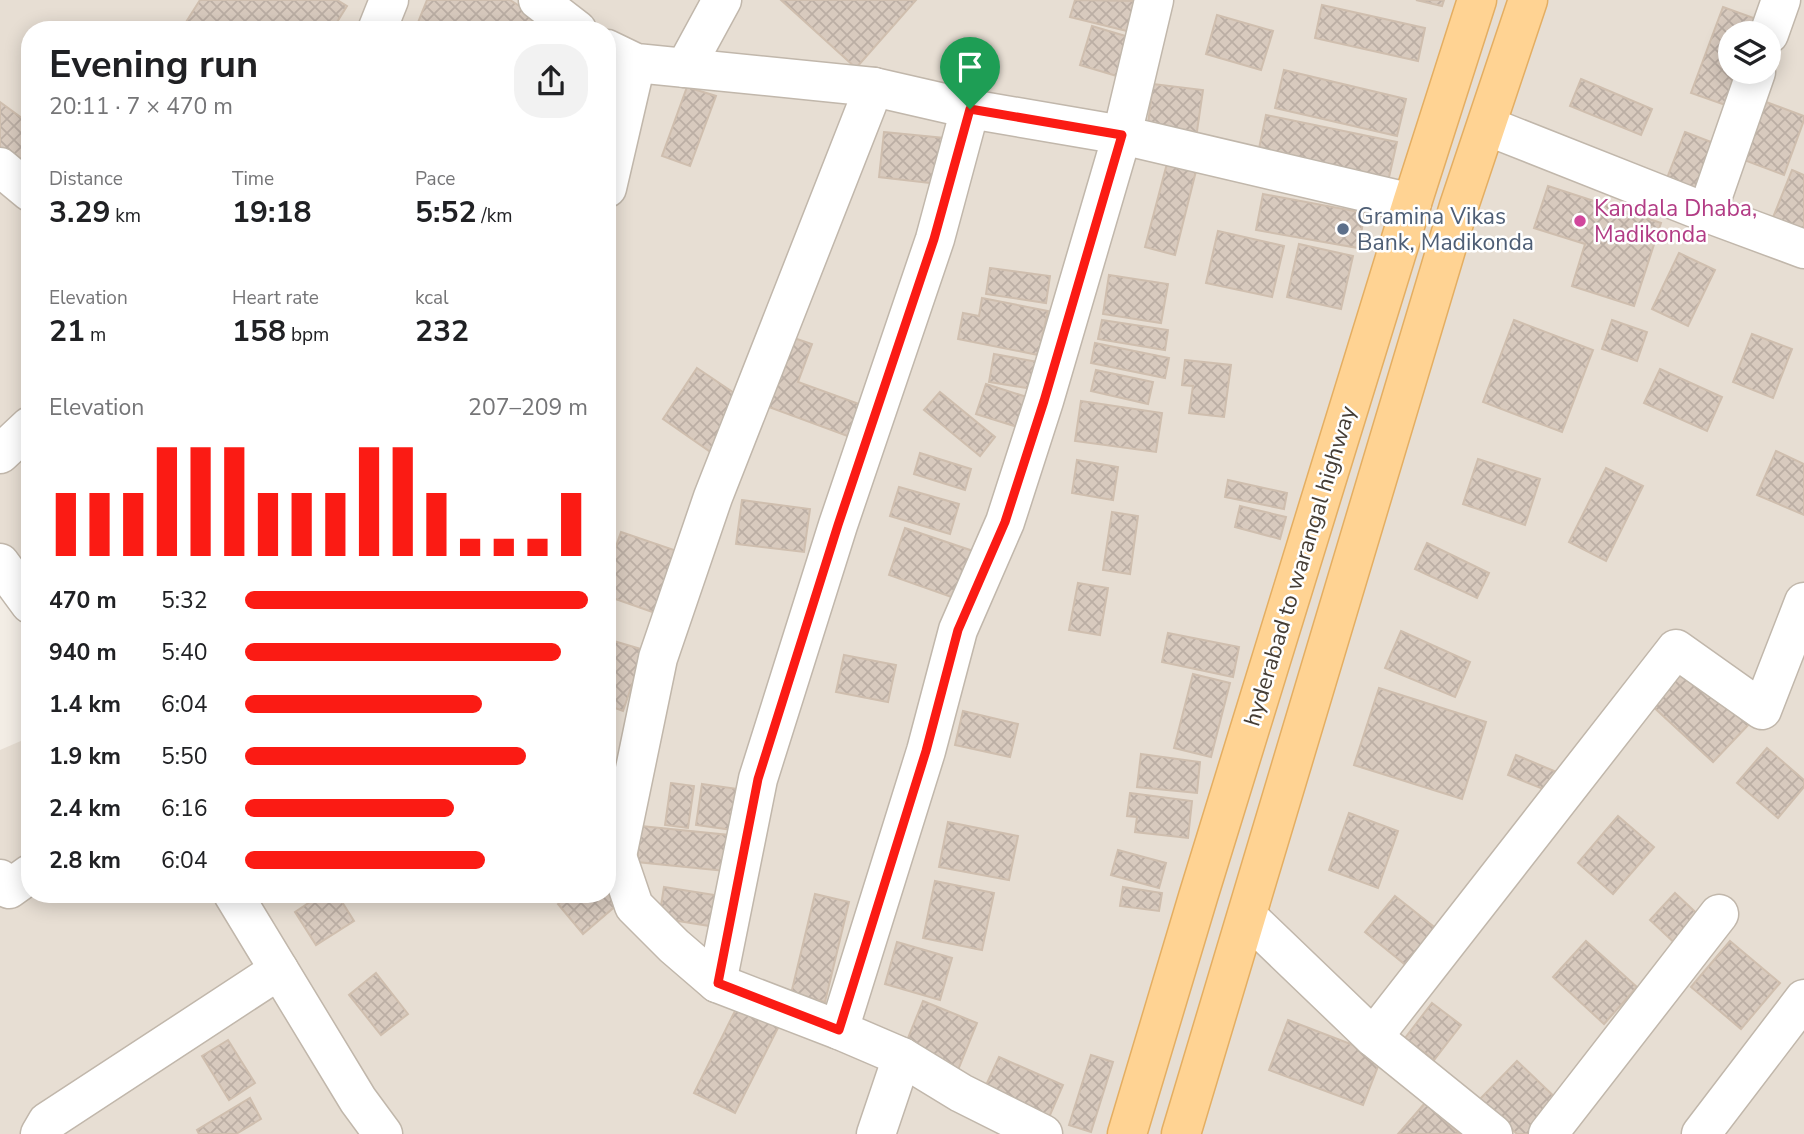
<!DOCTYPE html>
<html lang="en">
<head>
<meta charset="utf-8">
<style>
	body { margin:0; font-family:"Nunito Sans",sans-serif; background:#f2f2f2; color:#202124; height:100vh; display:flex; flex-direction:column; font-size:26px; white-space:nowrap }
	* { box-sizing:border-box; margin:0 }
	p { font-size:23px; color:#757577 }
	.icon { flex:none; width:38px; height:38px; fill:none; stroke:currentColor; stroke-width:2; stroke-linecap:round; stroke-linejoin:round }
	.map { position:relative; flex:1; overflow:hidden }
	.side { position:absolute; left:21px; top:21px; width:595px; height:882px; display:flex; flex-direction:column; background:#fff; border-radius:28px; box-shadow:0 4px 18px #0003 }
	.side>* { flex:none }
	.tools { position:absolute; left:1718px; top:21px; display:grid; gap:14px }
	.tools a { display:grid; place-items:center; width:63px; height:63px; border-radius:50%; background:#fff; box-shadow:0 4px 18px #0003; font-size:35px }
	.pin { position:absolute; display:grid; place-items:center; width:60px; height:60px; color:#fff; margin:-72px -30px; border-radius:50% 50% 50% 0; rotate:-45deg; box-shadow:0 0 7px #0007 }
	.pin .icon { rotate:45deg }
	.round { display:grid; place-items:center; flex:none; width:74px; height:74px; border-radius:28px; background:#f2f2f2 }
	.summary { display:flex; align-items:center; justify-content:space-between; height:119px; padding:0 28px }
	h1 { font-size:38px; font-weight:700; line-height:52px }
	.stats { display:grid; grid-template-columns:repeat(3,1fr); gap:10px; height:119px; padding:7px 28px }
	.stats div { display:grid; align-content:center }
	.stats b { font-size:30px; font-weight:700 }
	.stats small { font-size:19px; font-weight:400 }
	.stats p { font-size:19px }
	.chart { height:196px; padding:14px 28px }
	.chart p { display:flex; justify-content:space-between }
	.chart svg { width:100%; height:126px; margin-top:7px; stroke:#fb1b14; stroke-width:6 }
	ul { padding:0 28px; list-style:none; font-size:23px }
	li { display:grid; grid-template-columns:112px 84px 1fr; align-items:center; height:52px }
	li i { height:18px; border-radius:9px; background:#fb1b14 }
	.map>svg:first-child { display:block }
	.residential { fill:#e7ded3; fill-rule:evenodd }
	.building { fill:url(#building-cross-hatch); stroke:#cfbeae; stroke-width:2 }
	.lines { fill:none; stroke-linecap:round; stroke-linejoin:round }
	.minor-casing { stroke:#c1b7ab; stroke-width:41 }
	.major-casing { stroke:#e4ae62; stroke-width:41 }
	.minor { stroke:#fff; stroke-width:38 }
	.major { stroke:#ffd393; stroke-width:38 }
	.route-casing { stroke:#fff; stroke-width:14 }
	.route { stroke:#fb1b14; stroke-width:9 }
	.hotel-dot { fill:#d1479c; stroke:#fff; stroke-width:2.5 }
	.service-dot { fill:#5c6f8a; stroke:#fff; stroke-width:2.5 }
	.labels { text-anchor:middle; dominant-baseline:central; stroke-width:5; stroke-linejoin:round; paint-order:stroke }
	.hotel-label { font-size:23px; fill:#b23c85; stroke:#fff; text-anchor:start }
	.service-label { font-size:23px; fill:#4e5e75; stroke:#fff; text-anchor:start }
	.street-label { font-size:23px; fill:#453d35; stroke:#fff }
</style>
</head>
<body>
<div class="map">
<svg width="1804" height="1134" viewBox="0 0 1804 1134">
	<defs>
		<pattern id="building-cross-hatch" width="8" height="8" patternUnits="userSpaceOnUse" patternTransform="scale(1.75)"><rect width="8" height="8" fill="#d8cabe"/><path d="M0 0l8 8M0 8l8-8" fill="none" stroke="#bbaea4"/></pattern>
	</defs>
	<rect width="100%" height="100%" fill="#f3ede5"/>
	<path class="residential" d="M0,0H1804V1134H0V750L30,737V894H607V30H30V603L0,570ZM1731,33H1769V72H1731Z"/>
	<g class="building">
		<path d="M200,0H337L347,6L332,30H181Z"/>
		<path d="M427,0H510L557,30H415Z"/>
		<path d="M781,0H916L856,68Z"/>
		<path d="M1075,0L1135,1L1127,31L1070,17Z"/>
		<path d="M1416,0H1444L1442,6Z"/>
		<path d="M1322,5L1425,28L1418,61L1315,38Z"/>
		<path d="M1723,7L1762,21L1758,33H1731V72H1744L1731,107L1691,93Z"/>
		<path d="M1217,15L1273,31L1261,70L1206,54Z"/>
		<path d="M1092,26L1132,38L1120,77L1080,65Z"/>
		<path d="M1284,70L1406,99L1397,136L1275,108Z"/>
		<path d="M1581,79L1652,109L1641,135L1570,106Z"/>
		<path d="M1153,84L1203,90L1196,138L1147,132Z"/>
		<path d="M687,87L716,96L690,166L662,156Z"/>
		<path d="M0,102L30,124V178L0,155Z"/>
		<path d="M1766,102L1804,116V120L1784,175L1744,160Z"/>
		<path d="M1266,115L1397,142L1387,186L1257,158Z"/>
		<path d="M884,132L944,138L938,184L879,177Z"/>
		<path d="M1685,132L1719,145L1696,204L1662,191Z"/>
		<path d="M1170,152L1199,159L1175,255L1145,247Z"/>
		<path d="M1792,170L1804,175V232L1772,220Z"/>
		<path d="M1548,186L1661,223L1634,306L1572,286L1585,244L1534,228Z"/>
		<path d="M1263,194L1365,213L1358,248L1256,230Z"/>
		<path d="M1218,231L1284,246L1272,297L1206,283Z"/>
		<path d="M1299,244L1353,256L1341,309L1287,297Z"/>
		<path d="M1679,253L1715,270L1688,326L1652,309Z"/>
		<path d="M990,268L1050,276L1046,303L986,294Z"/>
		<path d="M1109,275L1168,284L1161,323L1103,314Z"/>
		<path d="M982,298L1048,311L1038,355L958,339L963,313L979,316Z"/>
		<path d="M1102,320L1168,330L1165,350L1098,339Z"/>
		<path d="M1514,320L1593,350L1562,432L1483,402Z"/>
		<path d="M1612,320L1647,332L1637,361L1602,349Z"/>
		<path d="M1752,334L1792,349L1773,398L1733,382Z"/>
		<path d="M791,337L812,344L798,382L873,409L861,441L766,406Z"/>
		<path d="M1095,343L1169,358L1165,378L1091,363Z"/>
		<path d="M994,354L1038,362L1033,389L989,382Z"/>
		<path d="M1185,360L1231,365L1224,417L1189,413L1193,386L1182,385Z"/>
		<path d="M697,368L746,401L712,453L663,419Z"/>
		<path d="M1660,369L1722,397L1707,431L1644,403Z"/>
		<path d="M1096,370L1153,382L1148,404L1091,391Z"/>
		<path d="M986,384L1033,399L1024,429L976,414Z"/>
		<path d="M940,392L995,437L980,456L924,410Z"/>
		<path d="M1081,401L1162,413L1156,452L1075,441Z"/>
		<path d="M1776,451L1804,464V515L1757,495Z"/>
		<path d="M920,453L971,469L965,490L914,474Z"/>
		<path d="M1478,459L1540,479L1525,525L1463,504Z"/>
		<path d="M1077,460L1118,467L1113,500L1072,493Z"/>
		<path d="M1606,468L1643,486L1606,561L1569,542Z"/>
		<path d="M1228,480L1287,493L1284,509L1225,497Z"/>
		<path d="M899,487L959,504L950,534L890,516Z"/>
		<path d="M742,500L810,509L804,552L736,544Z"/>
		<path d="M1240,506L1286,517L1280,539L1235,527Z"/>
		<path d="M1112,512L1138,516L1130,574L1103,570Z"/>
		<path d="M905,528L973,551L957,599L889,575Z"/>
		<path d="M621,532L680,552L658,614L607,596V572Z"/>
		<path d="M1427,543L1489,573L1477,598L1415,569Z"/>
		<path d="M1078,583L1108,588L1100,635L1069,630Z"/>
		<path d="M1401,631L1470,662L1455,697L1385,668Z"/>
		<path d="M1168,633L1239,647L1233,677L1162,662Z"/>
		<path d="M607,639L644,650L623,711L607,705Z"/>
		<path d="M844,655L896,665L888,702L836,692Z"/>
		<path d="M1686,662L1751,722L1713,762L1649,703Z"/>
		<path d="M1193,674L1230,683L1211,757L1174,748Z"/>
		<path d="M1379,688L1486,722L1462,799L1354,765Z"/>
		<path d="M963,711L1018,724L1010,757L955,745Z"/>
		<path d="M1767,748L1804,780V787L1778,818L1737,783Z"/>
		<path d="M1141,754L1200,762L1197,793L1137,787Z"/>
		<path d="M1516,755L1559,773L1551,792L1508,775Z"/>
		<path d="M671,783L694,786L688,828L665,825Z"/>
		<path d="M702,784L738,789L733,830L696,825Z"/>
		<path d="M1130,793L1192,801L1188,838L1135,832L1137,817L1127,816Z"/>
		<path d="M1349,813L1398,831L1378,888L1329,870Z"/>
		<path d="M1618,816L1654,847L1613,894L1578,863Z"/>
		<path d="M948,822L1018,836L1009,880L939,867Z"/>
		<path d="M641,826L729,835L725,871L637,862Z"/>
		<path d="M1118,850L1166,863L1159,888L1111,875Z"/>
		<path d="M935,881L994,893L982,950L923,938Z"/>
		<path d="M664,887L721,896L716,927L659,918Z"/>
		<path d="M1123,887L1162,893L1159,911L1120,906Z"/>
		<path d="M607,888L619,903L583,934L558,904L569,894H607Z"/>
		<path d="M1675,893L1705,921L1680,948L1650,920Z"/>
		<path d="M322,894H337L354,921L316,945L295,912Z"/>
		<path d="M815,894L849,902L825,1002L791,994Z"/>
		<path d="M1395,896L1443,934L1413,971L1365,932Z"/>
		<path d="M1586,941L1637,987L1604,1024L1553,977Z"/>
		<path d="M1730,941L1780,983L1741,1029L1691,987Z"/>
		<path d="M897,942L952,958L940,1000L885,984Z"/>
		<path d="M376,973L408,1014L381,1035L349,995Z"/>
		<path d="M741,999L782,1020L735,1113L694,1093Z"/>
		<path d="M923,1001L977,1023L958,1070L904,1048Z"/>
		<path d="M1432,1003L1461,1025L1434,1060L1405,1038Z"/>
		<path d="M1288,1020L1382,1056L1363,1105L1269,1070Z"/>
		<path d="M228,1040L255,1083L229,1100L202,1056Z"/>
		<path d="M1091,1055L1113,1062L1091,1132L1069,1125Z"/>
		<path d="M999,1057L1063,1085L1047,1122L982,1094Z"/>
		<path d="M1517,1061L1561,1103L1532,1134H1517L1480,1099Z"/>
		<path d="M250,1098L261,1119L236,1134H199L197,1130Z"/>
		<path d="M1425,1103L1460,1134H1398Z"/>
	</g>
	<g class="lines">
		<g class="minor-casing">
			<g id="minor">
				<path d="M538,0L577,30"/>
				<path d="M377,30L389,0"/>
				<path d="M1769,34L1781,0"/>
				<path d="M607,49L636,63L874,87L970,109L1122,135L1412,203"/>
				<path d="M685,68L722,0"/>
				<path d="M1487,126L1707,213L1804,249"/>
				<path d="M0,167L30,192"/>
				<path d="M607,188L636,63"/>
				<path d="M1707,213L1756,72"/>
				<path d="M0,454L30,426"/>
				<path d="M0,563L30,604"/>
				<path d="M607,844L617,856L634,906L674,946L717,983L839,1030L902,1057L961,1093L1043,1134"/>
				<path d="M617,856L658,658L713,497L874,87"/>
				<path d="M0,879L9,889L30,874"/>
				<path d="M233,894L358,1100L383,1134"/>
				<path d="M1247,916L1373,1037L1493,1134"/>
				<path d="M717,983L758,779L838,525L935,239L970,109"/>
				<path d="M839,1030L926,751L958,630L1005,522L1044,401L1122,135L1154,0"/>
				<path d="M1373,1037L1676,649L1762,710L1804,602"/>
				<path d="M40,1134L47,1122L279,970"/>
				<path d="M876,1134L902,1057"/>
				<path d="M1548,1134L1719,914"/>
				<path d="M1701,1134L1804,999"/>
			</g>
		</g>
		<g class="major-casing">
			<g id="major">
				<path d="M1127,1134L1198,897L1412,203L1477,0"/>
				<path d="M1181,1134L1459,206L1528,0"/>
			</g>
		</g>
		<use href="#minor" class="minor"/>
		<use href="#major" class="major"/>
	</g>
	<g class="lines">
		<g class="route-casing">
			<path id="route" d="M970,109L1122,135L1044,401L1005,522L958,630L926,751L839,1030L718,983L758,779L838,525L934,239Z"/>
		</g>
		<use href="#route" class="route"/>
	</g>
	<circle class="hotel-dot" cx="1580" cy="221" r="7"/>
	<circle class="service-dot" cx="1343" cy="229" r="7"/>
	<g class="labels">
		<g class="hotel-label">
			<text x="1594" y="208">Kandala Dhaba,<tspan x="1594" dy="26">Madikonda</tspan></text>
		</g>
		<g class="service-label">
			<text x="1357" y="216">Gramina Vikas<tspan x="1357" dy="26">Bank, Madikonda</tspan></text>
		</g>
		<g class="street-label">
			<text transform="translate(1300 566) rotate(-73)">hyderabad to warangal highway</text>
		</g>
	</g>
</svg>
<div class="tools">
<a><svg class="icon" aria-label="layers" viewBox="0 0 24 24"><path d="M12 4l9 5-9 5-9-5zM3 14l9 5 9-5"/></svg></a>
</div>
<div class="pin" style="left:970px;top:109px;background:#1e9e55"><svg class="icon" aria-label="arrive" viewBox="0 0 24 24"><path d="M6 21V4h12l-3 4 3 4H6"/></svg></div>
<section class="side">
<div class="summary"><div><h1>Evening run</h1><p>20:11 · 7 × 470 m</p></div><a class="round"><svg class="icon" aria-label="share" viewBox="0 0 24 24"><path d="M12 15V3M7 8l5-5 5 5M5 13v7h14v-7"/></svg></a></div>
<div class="stats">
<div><p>Distance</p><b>3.29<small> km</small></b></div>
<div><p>Time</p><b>19:18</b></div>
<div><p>Pace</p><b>5:52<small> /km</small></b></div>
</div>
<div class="stats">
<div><p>Elevation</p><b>21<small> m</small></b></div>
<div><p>Heart rate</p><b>158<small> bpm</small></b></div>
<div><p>kcal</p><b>232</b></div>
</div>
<div class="chart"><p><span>Elevation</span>207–209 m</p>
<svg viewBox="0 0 160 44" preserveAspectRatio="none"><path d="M5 44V22M15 44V22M25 44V22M35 44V6M45 44V6M55 44V6M65 44V22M75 44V22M85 44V22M95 44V6M105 44V6M115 44V22M125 44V38M135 44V38M145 44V38M155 44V22"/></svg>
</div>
<ul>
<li><b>470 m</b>5:32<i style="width:100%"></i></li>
<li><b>940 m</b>5:40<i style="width:92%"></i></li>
<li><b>1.4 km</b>6:04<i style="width:69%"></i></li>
<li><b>1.9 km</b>5:50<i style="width:82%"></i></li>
<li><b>2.4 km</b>6:16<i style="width:61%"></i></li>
<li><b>2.8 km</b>6:04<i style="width:70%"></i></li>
</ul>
</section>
</div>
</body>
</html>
